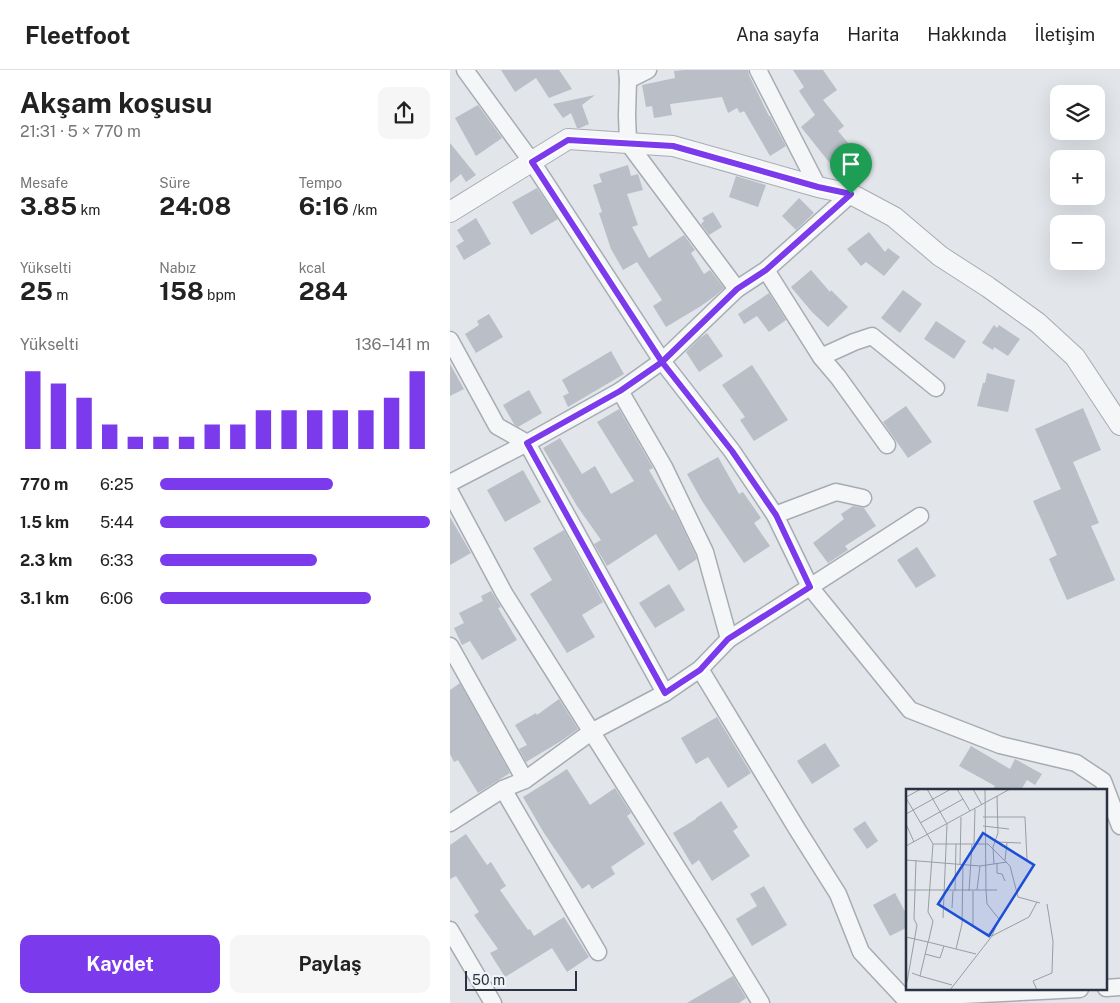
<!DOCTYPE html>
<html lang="tr">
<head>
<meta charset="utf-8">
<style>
	body { margin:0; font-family:"Public Sans",sans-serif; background:#f6f6f6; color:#222; height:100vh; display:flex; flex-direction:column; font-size:19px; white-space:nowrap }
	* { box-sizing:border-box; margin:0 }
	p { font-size:16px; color:#767676 }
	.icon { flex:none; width:28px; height:28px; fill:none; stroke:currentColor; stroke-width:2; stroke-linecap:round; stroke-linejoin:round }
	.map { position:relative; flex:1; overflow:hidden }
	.side { display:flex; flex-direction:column; background:#fff; width:450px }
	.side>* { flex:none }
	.buttons { position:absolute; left:600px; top:15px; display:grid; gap:10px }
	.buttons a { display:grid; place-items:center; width:55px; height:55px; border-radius:10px; background:#fff; box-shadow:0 5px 20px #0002; font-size:25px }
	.scale { position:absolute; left:15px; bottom:12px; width:112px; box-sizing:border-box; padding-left:5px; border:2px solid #2a3242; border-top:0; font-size:14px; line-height:18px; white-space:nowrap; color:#2a3242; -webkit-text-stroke:4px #f1f4f7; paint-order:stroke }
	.pin { position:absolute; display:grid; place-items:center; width:42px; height:42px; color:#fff; margin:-51px -21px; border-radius:50% 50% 50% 0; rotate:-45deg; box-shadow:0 0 5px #0007 }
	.pin .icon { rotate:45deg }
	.round { display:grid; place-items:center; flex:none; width:52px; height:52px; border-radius:10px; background:#f6f6f6 }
	.headline { display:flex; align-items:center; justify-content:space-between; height:85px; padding:0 20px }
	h1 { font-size:28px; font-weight:700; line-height:38px }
	.metrics { display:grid; grid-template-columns:repeat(3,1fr); gap:8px; height:85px; padding:5px 20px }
	.metrics div { display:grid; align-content:center }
	.metrics b { font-size:25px; font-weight:700 }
	.metrics small { font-size:14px; font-weight:400 }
	.metrics p { font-size:14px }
	.chart { height:140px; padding:10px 20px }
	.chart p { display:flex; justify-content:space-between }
	.chart svg { width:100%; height:90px; margin-top:5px; stroke:#7c3aed; stroke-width:6 }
	.button { display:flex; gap:10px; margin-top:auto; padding:10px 20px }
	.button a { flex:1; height:58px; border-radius:10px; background:#7c3aed; color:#fff; font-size:20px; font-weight:700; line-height:58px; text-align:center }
	.button a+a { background:#f6f6f6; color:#222 }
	ul { padding:0 20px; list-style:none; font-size:16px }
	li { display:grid; grid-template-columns:80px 60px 1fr; align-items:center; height:38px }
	li i { height:12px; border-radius:6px; background:#7c3aed }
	header { display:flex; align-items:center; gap:30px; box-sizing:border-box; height:70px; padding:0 25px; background:#fff; border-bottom:1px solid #e0e0e0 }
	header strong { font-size:24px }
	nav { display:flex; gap:28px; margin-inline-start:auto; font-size:18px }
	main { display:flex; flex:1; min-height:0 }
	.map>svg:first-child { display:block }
	.building { fill:#b9bec7 }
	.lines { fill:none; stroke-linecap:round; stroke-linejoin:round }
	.minor-casing { stroke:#a7acb4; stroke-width:19 }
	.tertiary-casing { stroke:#a7acb4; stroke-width:22 }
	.minor { stroke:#f4f6f8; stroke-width:16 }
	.tertiary { stroke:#f4f6f8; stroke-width:20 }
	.route-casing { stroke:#fff; stroke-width:10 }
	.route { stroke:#7c3aed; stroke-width:6 }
	.inset-road { fill:none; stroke:#989da7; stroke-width:1 }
	.view { fill:#1d4ed8; fill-opacity:0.15; stroke:#1d4ed8; stroke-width:2.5 }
	.inset-edge { fill:none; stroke:#2a3242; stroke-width:2.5 }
</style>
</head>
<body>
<header>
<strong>Fleetfoot</strong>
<nav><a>Ana sayfa</a><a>Harita</a><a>Hakkında</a><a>İletişim</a></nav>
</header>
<main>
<section class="side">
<div class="headline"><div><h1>Akşam koşusu</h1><p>21:31 · 5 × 770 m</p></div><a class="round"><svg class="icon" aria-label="share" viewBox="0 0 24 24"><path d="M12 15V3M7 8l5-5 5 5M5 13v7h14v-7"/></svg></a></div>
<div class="metrics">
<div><p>Mesafe</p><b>3.85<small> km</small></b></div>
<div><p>Süre</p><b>24:08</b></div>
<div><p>Tempo</p><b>6:16<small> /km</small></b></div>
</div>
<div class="metrics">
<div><p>Yükselti</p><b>25<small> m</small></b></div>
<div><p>Nabız</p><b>158<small> bpm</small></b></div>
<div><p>kcal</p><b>284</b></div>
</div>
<div class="chart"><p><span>Yükselti</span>136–141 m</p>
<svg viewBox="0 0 160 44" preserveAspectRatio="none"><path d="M5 44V6M15 44V12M25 44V19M35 44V32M45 44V38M55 44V38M65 44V38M75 44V32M85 44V32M95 44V25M105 44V25M115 44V25M125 44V25M135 44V25M145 44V19M155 44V6"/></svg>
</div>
<ul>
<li><b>770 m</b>6:25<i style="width:64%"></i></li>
<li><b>1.5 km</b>5:44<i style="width:100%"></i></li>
<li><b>2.3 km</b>6:33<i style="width:58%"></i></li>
<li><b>3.1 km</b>6:06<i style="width:78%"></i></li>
</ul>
<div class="button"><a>Kaydet</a><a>Paylaş</a></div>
</section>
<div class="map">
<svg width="670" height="933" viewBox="0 0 670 933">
	<rect width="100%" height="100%" fill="#e2e5ea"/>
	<g class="building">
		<path d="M51,0H109L122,19L99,28L86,8L65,22Z"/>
		<path d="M235,0H298L299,5L319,46H320L336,76L320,86L294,41L290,43L287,38L278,43L272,27L220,34L222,45L204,48L202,36L196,37L192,15L225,8L224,1Z"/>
		<path d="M343,0H373L387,20L373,30L394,56L388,61L404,80L383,97L351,57L365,45L349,21L354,17Z"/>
		<path d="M145,25L132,35L139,54L130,58H127L121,43L113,48L103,34Z"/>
		<path d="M28,35L52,68L26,86L5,48Z"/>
		<path d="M0,73L26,105L16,112L11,104L0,113Z"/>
		<path d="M178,95L181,106L188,104L193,120L177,124L188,155L182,157L199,188L234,165L245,180L241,183L254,204L260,200L274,218L265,226L251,236L216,257L203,236L212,230L187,192L173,200L161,179L149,143L152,142L143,115L152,112L149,104Z"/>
		<path d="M286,106L316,115L308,137L279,127Z"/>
		<path d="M87,118L108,149L81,165L62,132Z"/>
		<path d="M349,128L364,143L346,160L332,146Z"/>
		<path d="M263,142L272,157L259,165L251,154L254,151L252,148Z"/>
		<path d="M26,148L41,174L14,190L6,176L14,171L7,160Z"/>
		<path d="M419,162L435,182L438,178L450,187L434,206L416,192L411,196L397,179Z"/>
		<path d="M361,200L380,222L381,220L398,237L378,257L362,242L341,217Z"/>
		<path d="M453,220L472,234L450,263L431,248Z"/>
		<path d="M319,223L336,250L319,262L307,246L294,254L288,244Z"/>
		<path d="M39,244L53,267L26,283L15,264L29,255L27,251Z"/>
		<path d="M486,251L516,271L504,289L474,269Z"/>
		<path d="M544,255L547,258L549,255L570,269L558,286L544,277L543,280L532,273Z"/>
		<path d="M257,263L273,286L249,302L236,282L250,268Z"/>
		<path d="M161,281L174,304L118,337L113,326L119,323L112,310Z"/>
		<path d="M0,294L14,319L0,326Z"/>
		<path d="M302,295L338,350L304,371L290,350L295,347L272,315Z"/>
		<path d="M537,303L565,310L558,342L527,336L533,313H535Z"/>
		<path d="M79,320L92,343L68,357L64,354L53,335Z"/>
		<path d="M456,336L482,372L458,388L433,352Z"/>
		<path d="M633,338L651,380L623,392L649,453L641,456L665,510L617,530L599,489L607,485L583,431L611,419L585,359Z"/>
		<path d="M169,339L203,398L199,400L222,440H224L246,486L247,489L229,501L206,464L157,496L144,474L151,470L127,436L93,378L110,368L132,404L145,396L161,424L184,411L147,352Z"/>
		<path d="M268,387L289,424L293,422L311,448L304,453L320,476L294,493L252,431L237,404Z"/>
		<path d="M73,400L91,432L55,452L37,420Z"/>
		<path d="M403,436L414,438L426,456L395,476L398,480L378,493L363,473L394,449L391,444Z"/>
		<path d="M0,447L21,483L0,495Z"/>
		<path d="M114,460L153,532L132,545L145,567L117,583L80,524L102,510L83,478Z"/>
		<path d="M467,477L486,506L466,518L447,490Z"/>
		<path d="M219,514L235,540L205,558L189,533Z"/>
		<path d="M41,521L51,537L48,538L67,570L32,590L20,571L12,575L4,558L14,553L9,543L33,531L31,526Z"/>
		<path d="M10,613L60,703L28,723L8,690L4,692L0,684V620Z"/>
		<path d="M109,629L128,659L111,671L76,692L69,679L77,675L65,655L86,643L87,645Z"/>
		<path d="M267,647L301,703L278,718L258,687L246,694L231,668Z"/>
		<path d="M375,673L390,696L362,714L347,691Z"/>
		<path d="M521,676L560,699L565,689L592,704L585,715L577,710L571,720H542L545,716L509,696Z"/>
		<path d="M117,699L140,735L165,718L181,743L177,746L195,774L161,797L165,804L142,819L139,814L132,819L94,763L73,727L94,714Z"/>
		<path d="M271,731L288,757L283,761L300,786L262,811L249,790L242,795L223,763L246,749V748Z"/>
		<path d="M415,751L428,771L417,779L403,759Z"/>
		<path d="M16,764L37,795L41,792L56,816L50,820L78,860L80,859L84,866L114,847L139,887L117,902L102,878L55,907L40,883L48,879L24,845L29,842L6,806L0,809V775Z"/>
		<path d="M314,816L337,855L302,876L286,849L307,836L300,824Z"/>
		<path d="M445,823L458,847V857L440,866L423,835Z"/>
		<path d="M283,906L296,928L289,933H237Z"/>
	</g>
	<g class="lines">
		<g class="minor-casing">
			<g id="minor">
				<path d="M15,0L82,92L212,291L282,381L325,445L360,517L460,640L550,675L626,693L653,711L670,756"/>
				<path d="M177,0L178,10L177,45L178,73L287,219"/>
				<path d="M308,0L368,117"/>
				<path d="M178,10L198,0"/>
				<path d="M316,200L371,287L404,272L422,266L486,318"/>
				<path d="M0,270L47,356L77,373L215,623"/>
				<path d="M371,287L388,307L437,375"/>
				<path d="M170,321L214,397L255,482L279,569"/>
				<path d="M0,413L77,373L170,321L212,291L287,219L316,200L401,124"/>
				<path d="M0,422L54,523L264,856L311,933"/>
				<path d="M325,445L386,422L413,428"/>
				<path d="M0,576L75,710"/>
				<path d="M250,599L347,759L388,824L411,882L454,928L630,919"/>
				<path d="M53,719L148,882"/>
				<path d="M0,753L53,719L75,710L141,662L215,623L250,599L279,569L470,446"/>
				<path d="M0,860L43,933"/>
				<path d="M656,918L670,917"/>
			</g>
		</g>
		<g class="tertiary-casing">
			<path id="tertiary" d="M0,142L118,69L223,76L368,117L401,124L444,147L490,186L538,217L588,253L625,287L670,355"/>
		</g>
		<use href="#minor" class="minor"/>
		<use href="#tertiary" class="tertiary"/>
	</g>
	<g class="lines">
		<g class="route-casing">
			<path id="route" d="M401,124L316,200L287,219L212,292L170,321L77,373L215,623L250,600L278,569L360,517L326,445L282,381L212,292L82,92L118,70L223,76L368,117L401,124"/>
		</g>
		<use href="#route" class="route"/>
	</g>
	<g transform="translate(456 719)">
		<rect width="201" height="201" fill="#e2e5ea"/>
		<path class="inset-road" d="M21,0L41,35L37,129M51,0L64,22M67,0L76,16M0,8L15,0M0,9L27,55H82L104,77L112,108L134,114M0,25L45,0M77,28H119L121,71M14,34L57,10M0,35L8,53M77,37L103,40M90,53L115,54M68,55L69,20M0,57L104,0M0,71L74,77L101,73M99,71L101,54M91,74V84L96,85L99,92M54,75L55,28M88,75L87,58L92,44L91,7M0,101H91M71,101L74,77M49,102L50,55M63,102L66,55M67,102V137L86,147L123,128L131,113M46,119L47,102M0,148L22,153L23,150L27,132L22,123L27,55M50,160L56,135L57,76M19,165L34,169L38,157M6,184L14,187L22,153L70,165M14,187L46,196M1,193L11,136L8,130L10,71M44,201L86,147L93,130L81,115L80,101L79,0M131,201L127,192L146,184L147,152L141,115"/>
		<path class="view" d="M77,44L128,76L83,147L32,115Z"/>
		<rect width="201" height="201" class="inset-edge"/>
	</g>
</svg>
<div class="buttons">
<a><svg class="icon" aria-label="layers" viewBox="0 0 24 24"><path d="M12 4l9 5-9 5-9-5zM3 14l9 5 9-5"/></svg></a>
<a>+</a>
<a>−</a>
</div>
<div class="scale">50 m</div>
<div class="pin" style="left:401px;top:124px;background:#1e9e55"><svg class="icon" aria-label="arrive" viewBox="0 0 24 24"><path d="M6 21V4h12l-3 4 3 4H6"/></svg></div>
</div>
</main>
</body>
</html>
